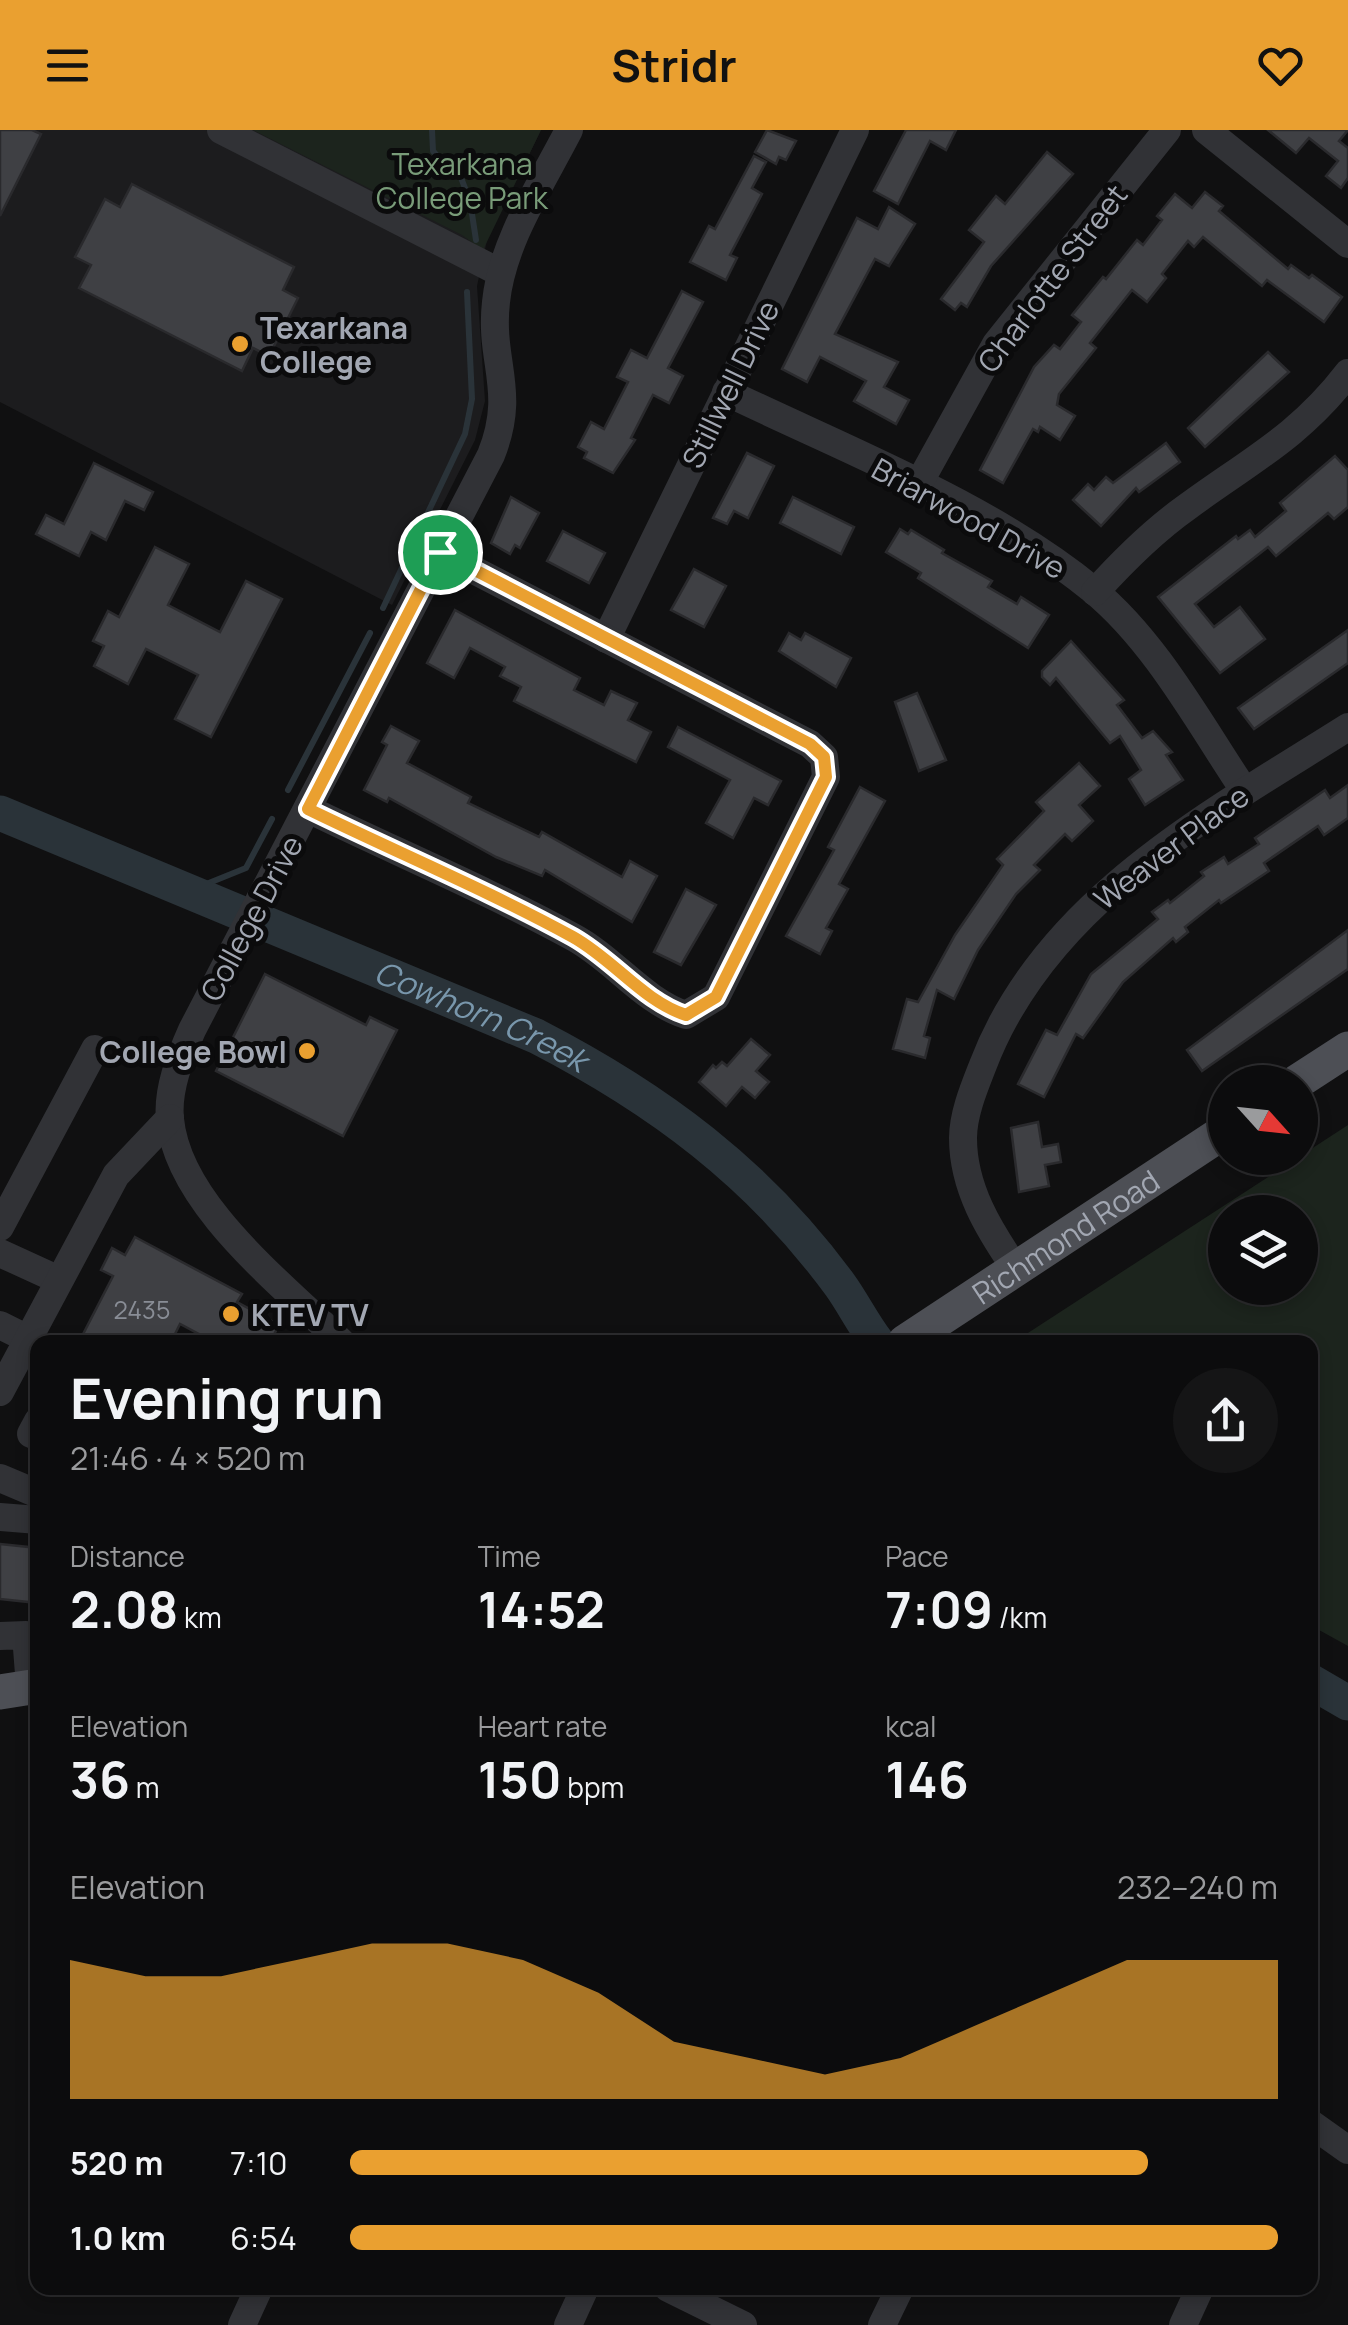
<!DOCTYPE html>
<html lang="en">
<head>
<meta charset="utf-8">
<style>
	body { margin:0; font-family:Manrope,sans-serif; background:#151516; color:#f1f3f6; height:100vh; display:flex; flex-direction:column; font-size:38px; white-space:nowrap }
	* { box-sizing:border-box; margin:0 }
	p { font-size:32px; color:#9a9b9d }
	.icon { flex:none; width:55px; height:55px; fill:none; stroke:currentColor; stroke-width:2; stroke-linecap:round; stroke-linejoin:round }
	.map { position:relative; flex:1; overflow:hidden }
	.panel { position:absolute; left:30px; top:1205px; width:1288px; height:960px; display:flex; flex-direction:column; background:#0c0c0d; border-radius:20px; box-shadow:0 5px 15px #0003,0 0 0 2px #2c2c2e }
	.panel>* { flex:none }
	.needle { width:65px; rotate:117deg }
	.controls { position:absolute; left:1208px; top:935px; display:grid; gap:20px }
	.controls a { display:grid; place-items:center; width:110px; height:110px; border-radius:50%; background:#0c0c0d; box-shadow:0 5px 15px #0003,0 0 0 2px #2c2c2e; font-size:50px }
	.pin { position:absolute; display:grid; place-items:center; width:85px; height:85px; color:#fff; margin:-42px; border:5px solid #fff; border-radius:50%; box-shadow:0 2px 10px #0007 }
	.round { display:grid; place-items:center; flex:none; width:105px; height:105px; border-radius:52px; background:#151516 }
	.head { display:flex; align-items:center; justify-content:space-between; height:170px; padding:0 40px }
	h1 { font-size:55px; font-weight:700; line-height:75px }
	.stats { display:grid; grid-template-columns:repeat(3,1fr); gap:15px; height:170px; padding:10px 40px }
	.stats div { display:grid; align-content:center }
	.stats b { font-size:50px; font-weight:700 }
	.stats small { font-size:28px; font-weight:400 }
	.stats p { font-size:28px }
	.chart { height:280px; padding:20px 40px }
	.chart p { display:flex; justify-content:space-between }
	.chart svg { width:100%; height:180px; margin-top:10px; fill:#eaa030; opacity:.7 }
	ul { padding:0 40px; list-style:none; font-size:32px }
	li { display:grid; grid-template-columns:160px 120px 1fr; align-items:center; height:75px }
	li i { height:25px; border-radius:12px; background:#eaa030 }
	header { display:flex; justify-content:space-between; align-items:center; height:130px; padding:0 40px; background:#eaa030; color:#111; font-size:45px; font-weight:700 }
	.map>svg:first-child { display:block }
	.built { fill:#1c1c1e }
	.green { fill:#1c241d; fill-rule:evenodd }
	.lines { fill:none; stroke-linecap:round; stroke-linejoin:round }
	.stream { stroke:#2a3339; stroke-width:6 }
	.river { stroke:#2a3339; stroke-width:35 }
	.building { fill:#3f4044; stroke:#2a2a2d; stroke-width:2.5 }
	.minor { stroke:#313236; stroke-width:28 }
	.major { stroke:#4d4f55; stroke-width:35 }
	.route-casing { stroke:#fff; stroke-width:20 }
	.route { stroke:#eaa030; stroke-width:12 }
	.poi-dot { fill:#eaa030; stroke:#0b0b0c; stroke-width:4 }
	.labels { text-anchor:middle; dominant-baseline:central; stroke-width:10; stroke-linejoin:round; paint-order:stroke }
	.number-label { font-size:25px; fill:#898d96 }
	.park-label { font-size:30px; fill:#799c79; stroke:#0b0b0c }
	.street-label { font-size:30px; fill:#a2a7b2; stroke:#0b0b0c }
	.poi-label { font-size:30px; font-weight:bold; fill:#a2a7b2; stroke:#0b0b0c; text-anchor:start }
	.water-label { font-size:32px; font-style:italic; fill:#7997ac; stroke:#0b0b0c }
</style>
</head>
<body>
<header><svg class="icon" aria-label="menu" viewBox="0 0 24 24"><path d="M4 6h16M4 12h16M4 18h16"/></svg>Stridr<svg class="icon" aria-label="heart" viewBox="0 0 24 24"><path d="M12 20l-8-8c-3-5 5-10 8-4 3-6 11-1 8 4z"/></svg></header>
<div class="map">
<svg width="1348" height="2195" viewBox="0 0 1348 2195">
	<rect width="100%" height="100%" fill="#101011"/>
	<path class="built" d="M0,0H541L487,110L477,156L485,271L475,310L392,475L0,272Z"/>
	<g class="green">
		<path d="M253,0H541L483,120L462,105Z"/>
		<path d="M1348,995V1516L1310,1495V1212H1014ZM1225,1082H1300V1158H1225Z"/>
	</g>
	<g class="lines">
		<g class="stream">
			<path d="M432,0L433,21L443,33L458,40L470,71L476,110"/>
			<path d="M383,478L465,304L472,269L467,162"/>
			<path d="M288,660L370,503"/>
			<path d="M189,761L246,738L272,689"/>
		</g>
		<g class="river">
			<path id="s1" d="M0,683L536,906C658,969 758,1043 840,1155C853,1173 863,1194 877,1212"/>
			<path d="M1310,1551L1348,1573"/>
		</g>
	</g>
	<g class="building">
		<path d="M0,0H32L41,4L0,86Z"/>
		<path d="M767,0L796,11L786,30L779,27L776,34L755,22Z"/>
		<path d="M906,0H956L946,20L930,11L898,74L874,61Z"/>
		<path d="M1268,0H1348L1339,11L1348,18V48L1341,58L1326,46L1338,31L1309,8L1296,23Z"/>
		<path d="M1047,22L1073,44L991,136L967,177L961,173L955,180L941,169L984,112L969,100L996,66L1005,74Z"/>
		<path d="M754,26L766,32L752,58L762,64L730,125L737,128L726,150L690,132L709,96L715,99Z"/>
		<path d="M132,54L294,137L283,160L298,168L269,226L253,218L242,241L79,158L91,135L75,127L105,69L120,77Z"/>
		<path d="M1205,62L1223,76L1219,81L1288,139L1291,135L1309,148L1312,145L1342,167L1324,192L1267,150L1262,156L1203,107L1194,117L1188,111L1162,144L1166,148L1147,172L1132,160L1090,213L1096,218L1059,264L1057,275L1075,286L1060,310L1040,297L1038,302L1033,299L1003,353L980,340L1034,237L1054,215L1060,219L1081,192L1072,185L1103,147L1106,149L1137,110L1143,115L1162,90L1157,86L1175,64L1192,78Z"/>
		<path d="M889,77L915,94L889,136L875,129L835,204L898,232L884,257L909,270L896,294L854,271L866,251L820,227L807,252L782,239L857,88L878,99Z"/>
		<path d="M682,161L703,172L668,238L683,246L669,273L653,265L631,308L635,310L613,343L584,328L587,322L578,317L591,292L604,299L628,252L617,247L631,220L647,228Z"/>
		<path d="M1268,222L1289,242L1205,317L1188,298Z"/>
		<path d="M1166,313L1180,332L1139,362L1136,358L1101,396L1073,370L1088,354L1094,360L1106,347L1113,353Z"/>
		<path d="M747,323L774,336L748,388L734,381L727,394L713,388Z"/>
		<path d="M1335,326L1348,340V377L1334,389L1328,383L1276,426L1268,417L1195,474L1214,497L1240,477L1265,509L1220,543L1158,467L1236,406L1238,409L1250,400L1255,407L1286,381L1280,373Z"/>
		<path d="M94,333L153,362L144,380L125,371L106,410L91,402L79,426L36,404L46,385L64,394Z"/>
		<path d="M511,367L539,383L520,418L515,415L510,424L491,413Z"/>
		<path d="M793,367L854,397L841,424L780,393Z"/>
		<path d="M900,399L908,404L911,400L944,420L942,423L992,451L988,457L1017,474L1021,467L1049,485L1028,518L918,448L921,443L886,422Z"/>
		<path d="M563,401L605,423L589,453L547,431Z"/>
		<path d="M155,417L189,434L168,475L220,502L246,451L282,469L211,607L175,589L198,545L146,519L128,554L94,536L104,516L93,511L108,481L119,487Z"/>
		<path d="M694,439L726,456L704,497L671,480Z"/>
		<path d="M455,480L580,548L574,560L604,575L611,561L637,573L628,590L651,602L636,632L514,571L521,557L500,546L505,537L470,518L454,548L427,533Z"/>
		<path d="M1348,500V533L1254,599L1238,578Z"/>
		<path d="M789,503L801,510L805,503L851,528L836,557L779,521Z"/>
		<path d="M1071,511L1124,570L1117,575L1142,608L1153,601L1172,622L1166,625L1183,650L1145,675L1129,649L1141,640L1120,606L1110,613L1056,548L1050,555L1042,547V541Z"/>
		<path d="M917,563L946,630L919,641L895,572Z"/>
		<path d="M391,596L419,611L407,633L471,667L468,673L539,707L542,702L622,747L630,731L657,746L632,792L545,740L542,746L496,727L389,668L387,672L364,660L387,615L382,612Z"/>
		<path d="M678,597L781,651L768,675L754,668L733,708L706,693L730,650L668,617Z"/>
		<path d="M1079,633L1100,656L1079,675L1093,691L1072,711L1065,704L1034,735L1040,740L1016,764L978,820L954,869L937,860L924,906L930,908L925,928L893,919L907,869L918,872L955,805L1003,735L997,729L1044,681L1036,672Z"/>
		<path d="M1348,655V688L1324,705L1318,696L1264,733L1269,741L1221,773L1219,770L1185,797L1188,802L1176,812L1173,808L1123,852L1083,908L1076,904L1044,967L1018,954L1046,900L1057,905L1091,844L1158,789L1152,782L1168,770L1170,773L1204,746L1201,742L1224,727L1228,734L1259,714L1255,708L1325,660L1330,668Z"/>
		<path d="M860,657L885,671L839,754L848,759L826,798L832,801L820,824L786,806L834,720L828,717Z"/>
		<path d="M686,759L716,775L681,835L654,822Z"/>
		<path d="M1348,800V839L1202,941L1187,920Z"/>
		<path d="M265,844L366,895L370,887L397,900L343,1006L216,941Z"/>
		<path d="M751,909L770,925L756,941L769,952L755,968L742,957L726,976L699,952L713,935L716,938L722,932L727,936Z"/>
		<path d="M1038,992L1042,1017L1058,1014L1061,1032L1045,1035L1049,1056L1019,1062L1011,998Z"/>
		<path d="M135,1107L242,1164L237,1172L279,1195L270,1212H214L180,1194L171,1212H79L113,1146L101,1140L112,1118L125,1125Z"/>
		<path d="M0,1414L38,1418V1473L0,1469Z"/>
	</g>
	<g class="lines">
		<g class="minor">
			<path d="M221,0L501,143"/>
			<path d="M1206,0L1348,114"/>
			<path d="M726,262C846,320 990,375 1093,460C1156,512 1199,593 1244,660"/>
			<path d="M918,355L996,214L1167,0"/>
			<path d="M1095,462C1123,431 1153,401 1187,377C1248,332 1299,307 1348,243"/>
			<path d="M606,509L855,0"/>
			<path d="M308,679C396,722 487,760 573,807C614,829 643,871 686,885L716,867L826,647L824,627L810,614L439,422"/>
			<path d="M0,1097L95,919"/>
			<path d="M0,1123L59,1150"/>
			<path d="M1016,1139C989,1100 963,1058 963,1008C963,984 974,958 983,935C1045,772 1209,685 1348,597"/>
			<path d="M0,1195L28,1209"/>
			<path d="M341,1212C284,1155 178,1075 170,989C167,960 180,927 192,900L491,325C517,260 489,233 496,172C502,112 542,53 569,0"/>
			<path d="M0,1262L116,1045L170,988"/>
			<path d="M38,1291L31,1304L38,1307"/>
			<path d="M0,1348L38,1364"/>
			<path d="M0,1387L38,1390"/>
			<path d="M0,1506L26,1505L30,1557"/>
			<path d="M1310,1993L1348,2020"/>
			<path d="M668,2158L743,2195"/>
			<path d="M242,2195L259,2158"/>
			<path d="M568,2195L585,2158"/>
			<path d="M882,2195L900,2158"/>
			<path d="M1183,2195L1200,2158"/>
		</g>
		<g class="major">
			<path d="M1297,952L1348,919"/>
			<path id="s2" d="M905,1212L1225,1001"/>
			<path d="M0,1562L38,1556"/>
		</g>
	</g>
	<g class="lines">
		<g class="route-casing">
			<path id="route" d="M440,422L810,614L824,627L826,647L716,867L686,885C643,871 614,830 573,807C487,760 396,722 308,679Z"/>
		</g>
		<use href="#route" class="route"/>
	</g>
	<g class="poi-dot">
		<circle cx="240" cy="214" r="10"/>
		<circle cx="307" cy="921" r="10"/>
		<circle cx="231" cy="1184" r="10"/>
	</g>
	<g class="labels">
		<g class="number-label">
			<text x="142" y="1179">2435</text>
		</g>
		<g class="park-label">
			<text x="462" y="33">Texarkana<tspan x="462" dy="34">College Park</tspan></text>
		</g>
		<g class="street-label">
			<text transform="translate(1052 148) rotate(-53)">Charlotte Street</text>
			<text transform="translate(730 254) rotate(-64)">Stillwell Drive</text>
			<text transform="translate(969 388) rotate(29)">Briarwood Drive</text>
			<text transform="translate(1171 717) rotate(-37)">Weaver Place</text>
			<text transform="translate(251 788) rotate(-62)">College Drive</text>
			<text stroke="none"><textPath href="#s2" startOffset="192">Richmond Road</textPath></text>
		</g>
		<g class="poi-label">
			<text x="260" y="197">Texarkana<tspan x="260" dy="34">College</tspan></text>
			<text x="287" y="921" text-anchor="end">College Bowl</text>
			<text x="251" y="1184">KTEV TV</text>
		</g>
		<g class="water-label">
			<text stroke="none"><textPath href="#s1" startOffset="522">Cowhorn Creek</textPath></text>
		</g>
	</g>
</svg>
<div class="controls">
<a><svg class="needle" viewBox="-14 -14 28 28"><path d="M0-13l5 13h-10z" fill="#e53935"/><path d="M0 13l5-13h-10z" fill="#9a9b9d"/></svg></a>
<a><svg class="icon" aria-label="layers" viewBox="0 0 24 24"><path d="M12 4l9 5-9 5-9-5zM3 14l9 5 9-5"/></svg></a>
</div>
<div class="pin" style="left:440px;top:422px;background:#1e9e55"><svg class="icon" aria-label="arrive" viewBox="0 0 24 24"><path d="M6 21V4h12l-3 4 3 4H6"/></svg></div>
<section class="panel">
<div class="head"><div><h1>Evening run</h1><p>21:46 · 4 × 520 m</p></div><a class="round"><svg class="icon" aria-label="share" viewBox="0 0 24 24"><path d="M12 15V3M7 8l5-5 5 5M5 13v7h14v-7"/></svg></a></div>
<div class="stats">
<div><p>Distance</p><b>2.08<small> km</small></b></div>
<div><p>Time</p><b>14:52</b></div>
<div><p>Pace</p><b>7:09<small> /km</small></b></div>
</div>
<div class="stats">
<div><p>Elevation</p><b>36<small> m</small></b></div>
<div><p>Heart rate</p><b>150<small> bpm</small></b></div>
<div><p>kcal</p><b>146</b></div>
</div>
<div class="chart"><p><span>Elevation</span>232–240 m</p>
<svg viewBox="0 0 160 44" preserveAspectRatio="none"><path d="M0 44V10L10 14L20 14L30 10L40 6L50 6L60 10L70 18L80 30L90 34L100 38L110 34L120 26L130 18L140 10L150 10L160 10V44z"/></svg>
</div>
<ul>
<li><b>520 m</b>7:10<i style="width:86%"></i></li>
<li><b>1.0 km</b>6:54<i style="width:100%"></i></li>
</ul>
</section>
</div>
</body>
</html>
